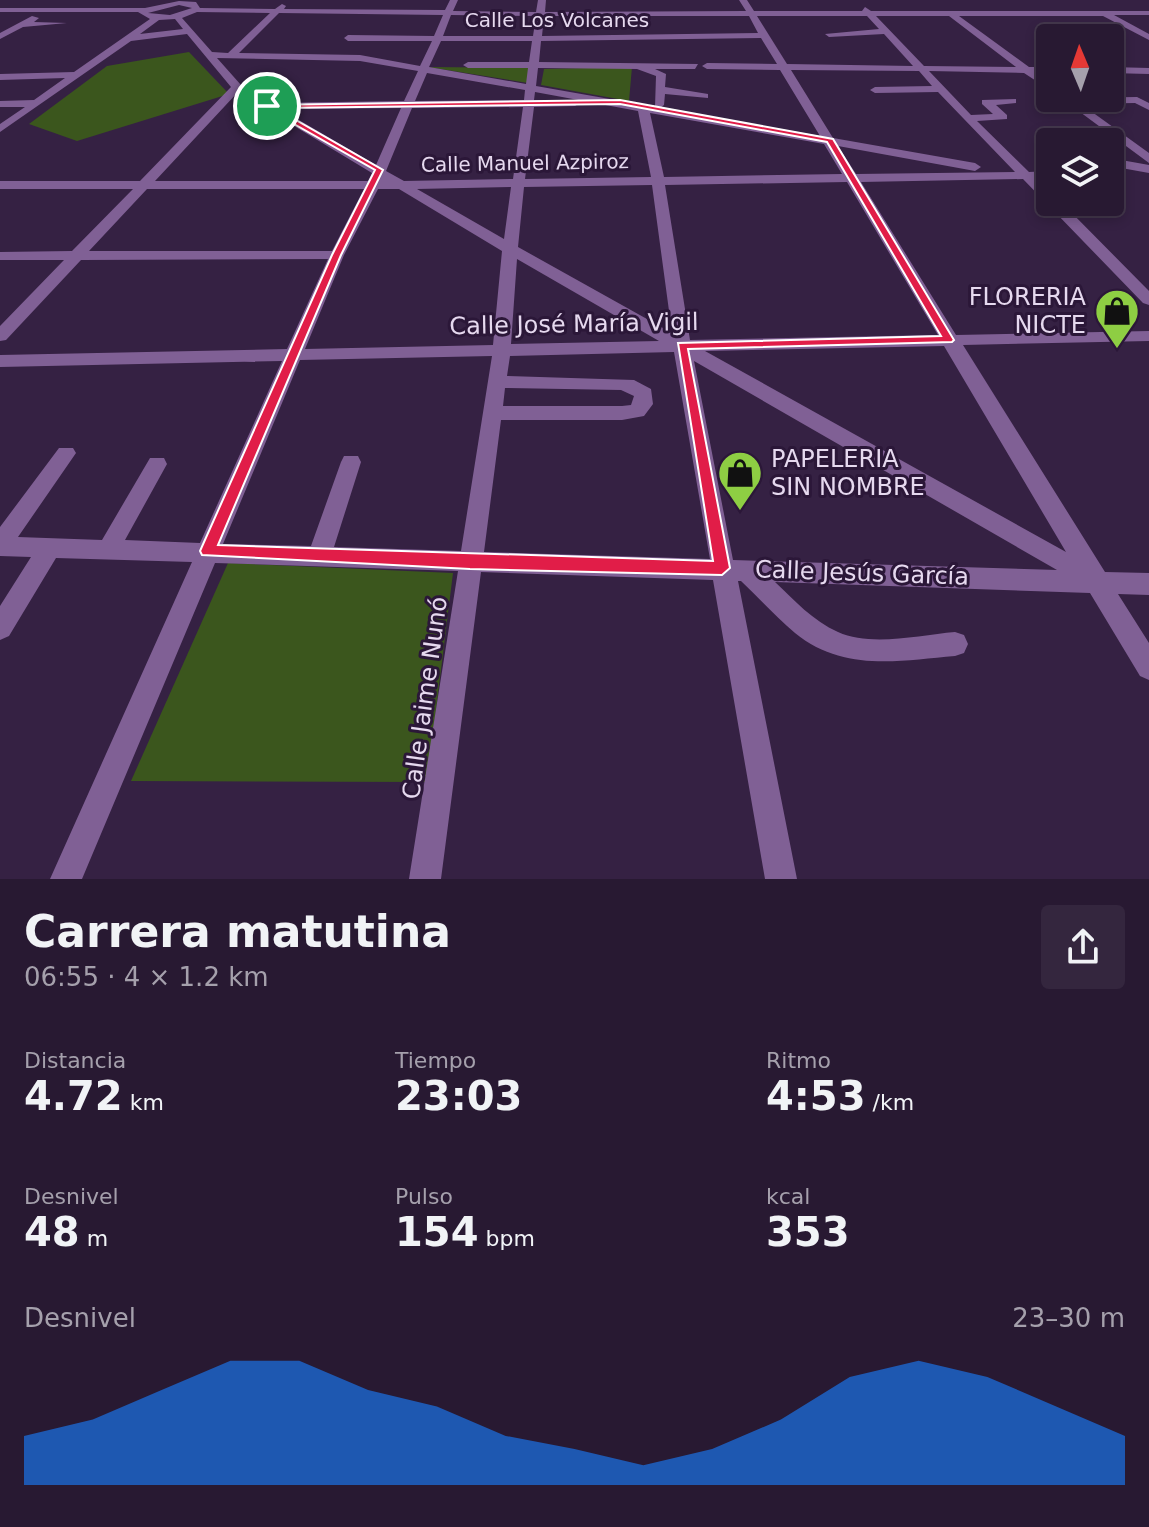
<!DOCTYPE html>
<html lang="es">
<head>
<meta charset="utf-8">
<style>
	body { margin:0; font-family:"DejaVu Sans",sans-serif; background:#34263e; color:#f1f3f6; height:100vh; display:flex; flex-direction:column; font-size:30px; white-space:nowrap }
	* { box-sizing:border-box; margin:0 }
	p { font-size:26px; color:#a5a0ac }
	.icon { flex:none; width:44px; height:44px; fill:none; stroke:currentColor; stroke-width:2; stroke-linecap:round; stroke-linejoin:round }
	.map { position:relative; height:879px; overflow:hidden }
	.sheet { display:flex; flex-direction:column; background:#281932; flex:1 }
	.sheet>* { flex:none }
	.needle { width:52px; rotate:358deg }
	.tools { position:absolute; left:1036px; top:24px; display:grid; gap:16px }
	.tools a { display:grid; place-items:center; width:88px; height:88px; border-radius:8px; background:#281932; box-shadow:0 4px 12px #0003,0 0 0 2px #44384d; font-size:40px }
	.pin { position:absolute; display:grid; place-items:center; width:68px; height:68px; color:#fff; margin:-34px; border:4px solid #fff; border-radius:50%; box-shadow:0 2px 8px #0007 }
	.round { display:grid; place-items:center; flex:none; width:84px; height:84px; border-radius:8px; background:#34263e }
	.headline { display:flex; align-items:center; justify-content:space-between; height:136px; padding:0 24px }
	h1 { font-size:44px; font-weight:800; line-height:60px }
	.stats { display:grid; grid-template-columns:repeat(3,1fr); gap:12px; height:136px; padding:8px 24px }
	.stats div { display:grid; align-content:center }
	.stats b { font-size:40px; font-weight:800 }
	.stats small { font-size:22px; font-weight:400 }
	.stats p { font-size:22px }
	.chart { height:224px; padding:16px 24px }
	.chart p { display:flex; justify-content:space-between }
	.chart svg { width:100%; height:144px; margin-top:8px; fill:#1a73e8; opacity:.7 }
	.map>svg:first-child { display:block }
	.green { fill:#3b561d }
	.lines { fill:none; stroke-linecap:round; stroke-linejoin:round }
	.minor { fill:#806095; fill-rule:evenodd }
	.route { fill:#e11d48; stroke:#fff; stroke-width:2; fill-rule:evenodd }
	.labels { text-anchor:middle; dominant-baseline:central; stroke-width:6; stroke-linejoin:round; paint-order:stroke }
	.far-street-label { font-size:20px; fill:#e6d9ef; stroke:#2b1738 }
	.poi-label { font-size:24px; fill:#e6d9ef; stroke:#2b1738; text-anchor:end }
	.street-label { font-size:24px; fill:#e6d9ef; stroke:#2b1738 }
</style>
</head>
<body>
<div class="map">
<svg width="1149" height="879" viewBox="0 0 1149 879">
	<rect width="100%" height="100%" fill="#352143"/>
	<g class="green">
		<path d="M189,52L229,94L77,141L29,124L107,66Z"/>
		<path d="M428,67L529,68L528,83Z"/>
		<path d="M632,67L629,101L541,85L544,69Z"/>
		<path d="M228,563L453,573L427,782L131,781Z"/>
	</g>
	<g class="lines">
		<g class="minor">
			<path d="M450,0H458L453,11L536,12L538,0H546L545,12L746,11L739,0H747L754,11H862L865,7L871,11H1149V15H1114L1149,34V40L1103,16H959L1029,67H1050V73H1037L1050,82V90L1024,73L929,71L971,115L993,114L982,104V100L1016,99V103L996,105L1007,115V119L977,121L1029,172L1050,171V179H1037L1050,192V202H1061L1149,291V305L1143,303L1023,179L861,182L956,335L1149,331V341L963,345L1105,572L1149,573V595L1118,594L1149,643V680L1140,676L1090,593L775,582C794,600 813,621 838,632C871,647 920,635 955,632L964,635L968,644L964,653L955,656C898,661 843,672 795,633C776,617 759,598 741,581H738L797,879H765L713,580L481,572L441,879H409L458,571L215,563L82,879H50L192,562L56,558L9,636L0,640V606L31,557L0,556V527L59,448H73L76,453L18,537L102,540L150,458H164L167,464L125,540L200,543L282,361L0,367V355L287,349L328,259L81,260L6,340L0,341V326L64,260H0V252L72,251L133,189H0V181H140L231,87L187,34L131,41L0,132V124L25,107H0V101L34,100L65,78L0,80V74L74,72L150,19L138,12H0V8H145L179,1L196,2L200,8L275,9L282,4L286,6L284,9L445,10ZM179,5L192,8L170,15L148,13ZM197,12L270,13L228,53L212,52L182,18ZM279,13L443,15L434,36L348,35L344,38L348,41H432L420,66L360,55L239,53ZM451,15L536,16L533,36H443ZM544,16H749L758,33L542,36ZM757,16H867L879,29L825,34L829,37L884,34L913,66L787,64ZM876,16H949L1016,67L924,66ZM175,19L183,29L140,34L159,20ZM761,38L777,64L707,63L702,66L707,69L780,70L820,136L660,108L664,105L665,94L708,98V94L665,87L666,74L655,69H695L698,64L539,62L541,41ZM441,41H532L529,62H468L463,65L468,68H528L526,84L429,67ZM217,58L360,61L418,71L404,101L270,103L241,85ZM538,68L637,69L656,76L655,107L536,86ZM791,70L919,71L932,86L875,87L870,90L875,93L938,92L1015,172L856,174L838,146L975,171L981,167L975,163L833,138ZM427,73L525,90L524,100L415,101ZM238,92L372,173L368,181H155ZM535,92L638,111L651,177L525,179L534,107L575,106L580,103L575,100H534ZM523,107L513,179L404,181L386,171L412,108ZM401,108L376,165L280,109ZM650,113L824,144L842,174L664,177ZM847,182L938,335L690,340L665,185ZM652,185L672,333L518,247L524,187ZM511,187L504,239L417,189ZM147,189H364L332,251H89ZM378,189H399L502,251L493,345L305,349L344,255ZM517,259L659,341L511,344ZM944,346L1066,552L705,351ZM674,352L710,559L484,552L501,420H622L644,416L653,404L651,389L634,380L507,376L510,356ZM492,356L461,551L334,547L361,462L358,456H344L341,462L311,546L223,544L300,360ZM694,361L1057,570L733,560ZM505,388L621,390L634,396L631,405L622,406H503Z"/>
			<path d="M32,16L39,18L34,22L67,23L23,27L0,39V33Z"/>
			<path d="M1110,67L1149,68V74L1110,73Z"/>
			<path d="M1137,97L1149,103V110L1135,103L1081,104L1149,153V163L1061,98Z"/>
			<path d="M1048,136L1072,140L1074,142L1044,141V137Z"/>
			<path d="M1110,158L1149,165V173L1110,166Z"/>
		</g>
	</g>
	<path class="route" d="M620,100L833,139L954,340L952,342L688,349L730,568L722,575L470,569L202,555L200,551L332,255L375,170L264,107V105ZM620,104L827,142L941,336L678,343L713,561L218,545L341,255L383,170L275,108Z"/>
	<defs>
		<g id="shop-pin" transform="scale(2.3)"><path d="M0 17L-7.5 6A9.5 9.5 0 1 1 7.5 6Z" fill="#8ece43" stroke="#2b1738"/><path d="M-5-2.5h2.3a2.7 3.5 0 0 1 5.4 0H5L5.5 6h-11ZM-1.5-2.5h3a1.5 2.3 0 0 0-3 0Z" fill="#111"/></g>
	</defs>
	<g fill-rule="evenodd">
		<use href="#shop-pin" x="1117" y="311"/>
		<use href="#shop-pin" x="740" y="473"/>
	</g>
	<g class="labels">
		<g class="far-street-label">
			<text x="557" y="20">Calle Los Volcanes</text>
			<text transform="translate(525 163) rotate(-1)">Calle Manuel Azpiroz</text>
		</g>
		<g class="poi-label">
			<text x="1086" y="297">FLORERIA<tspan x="1086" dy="28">NICTE</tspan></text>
			<text x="771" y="459" text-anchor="start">PAPELERIA<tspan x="771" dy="28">SIN NOMBRE</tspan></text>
		</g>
		<g class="street-label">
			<text transform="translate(574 324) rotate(-1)">Calle José María Vigil</text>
			<text transform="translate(862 573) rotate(2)">Calle Jesús García</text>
			<text transform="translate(425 698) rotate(-82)">Calle Jaime Nunó</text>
		</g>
	</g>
</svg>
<div class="tools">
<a><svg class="needle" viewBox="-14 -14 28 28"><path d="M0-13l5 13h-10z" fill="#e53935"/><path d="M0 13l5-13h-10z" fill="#a5a0ac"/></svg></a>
<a><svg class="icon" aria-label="layers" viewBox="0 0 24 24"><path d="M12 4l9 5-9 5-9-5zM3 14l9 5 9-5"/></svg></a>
</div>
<div class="pin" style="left:267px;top:106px;background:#1e9e55"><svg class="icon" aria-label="arrive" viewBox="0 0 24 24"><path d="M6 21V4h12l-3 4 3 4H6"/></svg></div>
</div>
<section class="sheet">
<div class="headline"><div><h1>Carrera matutina</h1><p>06:55 · 4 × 1.2 km</p></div><a class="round"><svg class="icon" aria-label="share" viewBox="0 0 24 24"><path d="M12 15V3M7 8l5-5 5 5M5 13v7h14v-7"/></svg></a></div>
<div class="stats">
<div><p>Distancia</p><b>4.72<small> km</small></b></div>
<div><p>Tiempo</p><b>23:03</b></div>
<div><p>Ritmo</p><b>4:53<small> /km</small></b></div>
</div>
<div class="stats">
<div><p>Desnivel</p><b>48<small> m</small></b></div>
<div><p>Pulso</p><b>154<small> bpm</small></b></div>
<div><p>kcal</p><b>353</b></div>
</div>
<div class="chart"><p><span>Desnivel</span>23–30 m</p>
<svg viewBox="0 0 160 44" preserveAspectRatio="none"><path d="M0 44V29L10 24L20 15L30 6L40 6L50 15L60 20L70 29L80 33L90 38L100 33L110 24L120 11L130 6L140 11L150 20L160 29V44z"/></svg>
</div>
</section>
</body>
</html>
